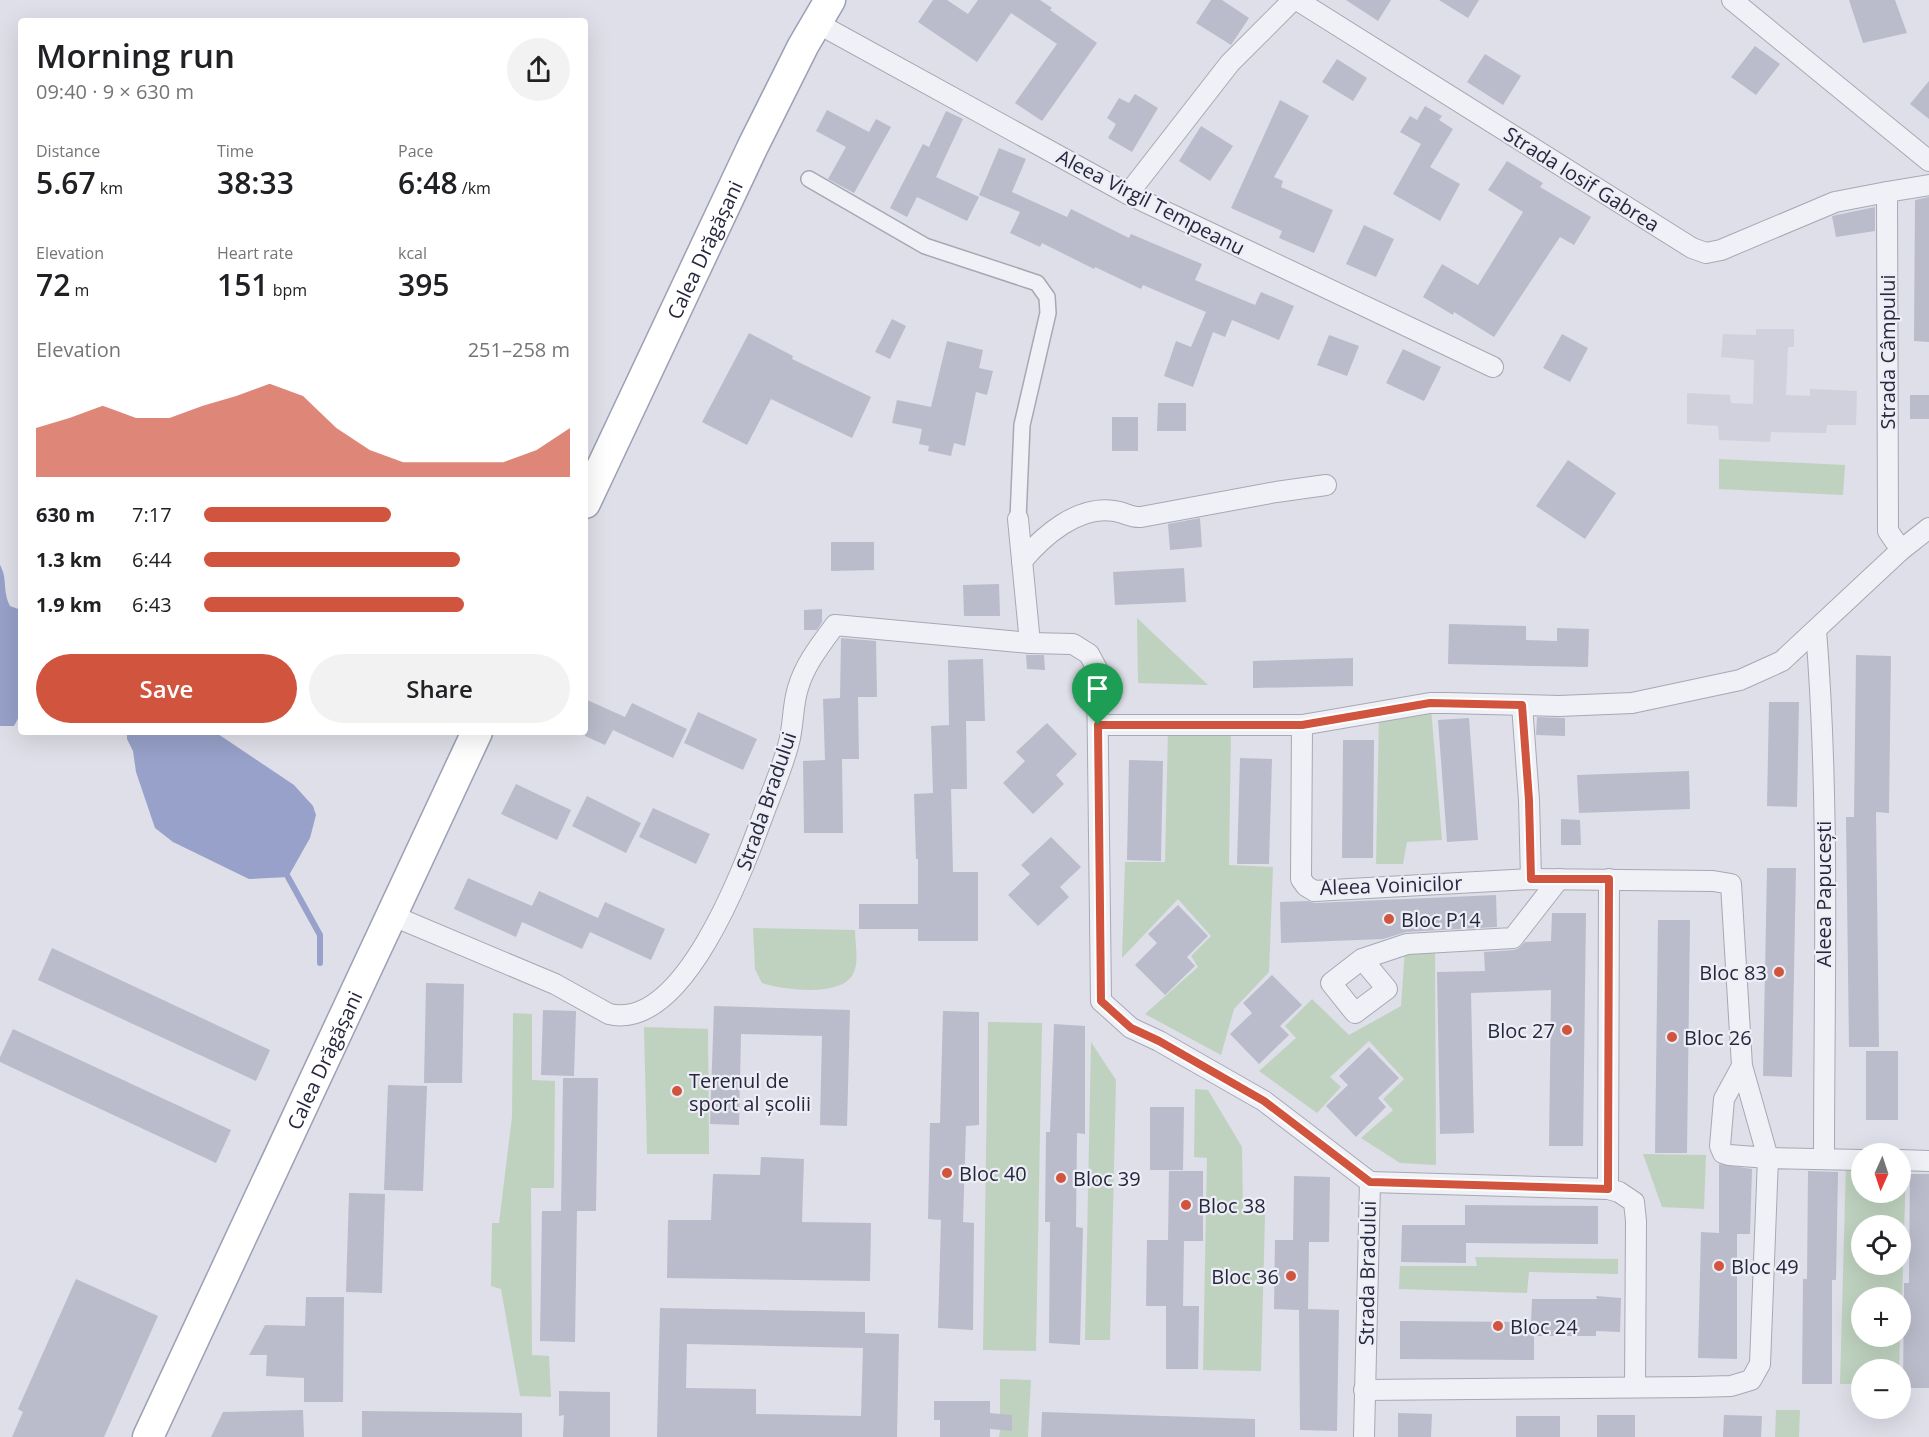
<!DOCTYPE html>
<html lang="en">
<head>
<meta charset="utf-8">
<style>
	body { margin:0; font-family:"Open Sans",sans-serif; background:#f2f2f2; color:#202124; height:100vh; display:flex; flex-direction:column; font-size:22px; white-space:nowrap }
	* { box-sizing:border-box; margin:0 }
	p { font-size:20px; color:#757577 }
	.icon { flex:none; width:33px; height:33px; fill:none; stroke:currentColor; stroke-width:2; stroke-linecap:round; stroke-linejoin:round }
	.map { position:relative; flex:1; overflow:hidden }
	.panel { position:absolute; left:18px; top:18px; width:570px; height:717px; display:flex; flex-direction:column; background:#fff; border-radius:6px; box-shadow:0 6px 24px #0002 }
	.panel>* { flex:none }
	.needle { width:39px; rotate:183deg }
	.controls { position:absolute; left:1851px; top:1143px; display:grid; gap:12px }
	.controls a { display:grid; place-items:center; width:60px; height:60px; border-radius:50%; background:#fff; box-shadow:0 6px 24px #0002; font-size:30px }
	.pin { position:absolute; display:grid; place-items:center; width:51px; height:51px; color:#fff; margin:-62px -26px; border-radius:50% 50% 50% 0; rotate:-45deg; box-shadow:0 0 6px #0007 }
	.pin .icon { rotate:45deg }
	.round { display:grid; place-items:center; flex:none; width:63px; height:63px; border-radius:32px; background:#f2f2f2 }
	.overview { display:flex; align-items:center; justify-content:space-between; height:102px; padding:0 18px }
	h1 { font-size:33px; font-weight:600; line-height:45px }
	.stats { display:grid; grid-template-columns:repeat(3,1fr); gap:9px; height:102px; padding:6px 18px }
	.stats div { display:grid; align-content:center }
	.stats b { font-size:30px; font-weight:600 }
	.stats small { font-size:16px; font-weight:400 }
	.stats p { font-size:16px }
	.chart { height:168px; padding:12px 18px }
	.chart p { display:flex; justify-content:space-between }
	.chart svg { width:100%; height:108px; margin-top:6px; fill:#d1543e; opacity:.7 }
	.button { display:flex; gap:12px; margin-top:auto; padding:12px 18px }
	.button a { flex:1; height:69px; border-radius:36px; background:#d1543e; color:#fff; font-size:24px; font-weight:600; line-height:69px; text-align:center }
	.button a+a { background:#f2f2f2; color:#202124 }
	ul { padding:0 18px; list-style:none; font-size:20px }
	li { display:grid; grid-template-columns:96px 72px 1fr; align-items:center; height:45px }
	li i { height:15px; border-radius:8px; background:#d1543e }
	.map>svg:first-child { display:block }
	.built { fill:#d0d1dd }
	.green { fill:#bfd2bf; fill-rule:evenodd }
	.water { fill:#97a1c9 }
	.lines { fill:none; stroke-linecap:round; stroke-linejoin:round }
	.stream { stroke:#97a1c9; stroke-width:6 }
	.building { fill:#bbbccb; fill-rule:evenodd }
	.pedestrian-casing { stroke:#a7a8b5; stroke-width:18 }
	.minor-casing { stroke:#a7a8b5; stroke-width:22 }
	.primary-casing { stroke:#9d9fb4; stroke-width:33 }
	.pedestrian { stroke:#f0f1f6; stroke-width:15 }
	.minor { stroke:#f0f1f6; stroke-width:20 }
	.primary { stroke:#fff; stroke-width:30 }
	.route-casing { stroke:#fff; stroke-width:12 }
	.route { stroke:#d1543e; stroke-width:8 }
	.poi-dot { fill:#d1543e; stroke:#edeef5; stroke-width:2 }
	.labels { text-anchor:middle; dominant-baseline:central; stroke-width:4.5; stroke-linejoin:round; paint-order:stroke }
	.street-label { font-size:20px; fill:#27283f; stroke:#edeef5 }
	.poi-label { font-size:20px; fill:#27283f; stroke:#edeef5; text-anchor:start }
</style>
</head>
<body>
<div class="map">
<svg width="1929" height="1437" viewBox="0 0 1929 1437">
	<rect width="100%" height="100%" fill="#dedfe8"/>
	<path class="built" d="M1756,329H1794V347H1788L1786,395L1810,396V389L1857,391L1856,425H1827L1826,433L1771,432L1770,442L1719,440L1718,426L1687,424V393L1730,395L1731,403L1753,404L1754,360L1721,357L1723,334L1756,335Z"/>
	<g class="green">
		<path d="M1719,459L1845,465L1843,495L1719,489Z"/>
		<path d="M1137,618L1208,685L1138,683Z"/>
		<path d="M1431,708L1442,840L1407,842L1403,864H1376L1379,716Z"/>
		<path d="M1168,729L1231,730L1229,865L1273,867L1269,972L1234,1009L1221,1055L1145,1014L1198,967L1191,956L1211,936L1178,899L1122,958L1125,862H1165Z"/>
		<path d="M753,928L855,930C855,942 859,961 854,972C844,998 783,990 762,983L755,969Z"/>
		<path d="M1405,948H1435L1436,1165L1400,1163L1361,1138L1393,1110L1383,1099L1404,1079L1369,1041L1330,1077L1341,1087L1317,1113L1259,1071L1296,1038L1285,1026L1312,999L1349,1035L1401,1006Z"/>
		<path d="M513,1013L532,1014V1080L555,1081L554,1188H531L532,1355L549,1356L551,1397L520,1396L501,1289L491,1286L492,1223H499L512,1117Z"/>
		<path d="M988,1022L1042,1023L1036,1351L983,1350Z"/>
		<path d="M644,1027L708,1029L709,1154H647Z"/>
		<path d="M1091,1042L1116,1080L1110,1340H1085Z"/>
		<path d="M1195,1089L1208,1090L1242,1147L1243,1213L1265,1215L1261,1371L1203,1370L1207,1158L1194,1157Z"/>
		<path d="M1643,1154L1706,1155L1704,1209L1662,1207Z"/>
		<path d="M1846,1164L1861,1165L1862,1192H1900L1901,1165L1906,1166L1901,1333L1900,1298H1862V1336L1900,1337L1899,1369L1862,1370L1861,1384H1840ZM1862,1226H1900V1264H1862Z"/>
		<path d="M1475,1257L1618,1259V1274L1529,1272L1527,1293L1399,1289L1400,1266H1477Z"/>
		<path d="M1000,1379L1031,1380L1028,1437H999L1000,1430H1012V1416L1000,1414Z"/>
		<path d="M1776,1410H1800L1799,1437H1775Z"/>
	</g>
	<g class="water">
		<path d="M0,565C8,579 2,590 10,606L21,610V713L14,726H0Z"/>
		<path d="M127,732H215L294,785L313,806L316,815L310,838L288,877L249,879L173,842L155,828L136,772L133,751L127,739Z"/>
	</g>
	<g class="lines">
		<path class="stream" d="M288,877L320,935V963"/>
	</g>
	<g class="building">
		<path d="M933,0H947L968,14L978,0H1040L1052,8L1050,10L1097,43L1042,121L1015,103L1057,44L1011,13L977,62L918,22Z"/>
		<path d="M1211,0H1222L1249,18L1231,45L1196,23Z"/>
		<path d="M1346,0H1391L1378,21Z"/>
		<path d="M1439,0H1479L1468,18Z"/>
		<path d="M1849,0H1895L1907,33L1863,43Z"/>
		<path d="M1755,46L1780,64L1756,95L1731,77Z"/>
		<path d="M1485,54L1521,76L1503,105L1467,82Z"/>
		<path d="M1337,59L1367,78L1353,101L1322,82Z"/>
		<path d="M1929,81V119L1910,104Z"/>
		<path d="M1135,94L1158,108L1132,152L1108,138L1116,124L1107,118L1119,98L1129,103Z"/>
		<path d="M1280,100L1309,116L1274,177L1283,181L1281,187L1333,210L1314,253L1279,238L1282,231L1231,208Z"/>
		<path d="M1425,106L1442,116L1439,120L1453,129L1430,167L1460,184L1440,221L1393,194L1421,144L1400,132L1410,116L1417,120Z"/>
		<path d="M827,110L869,132L876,119L891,127L854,193L828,179L846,147L816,131Z"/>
		<path d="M946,111L963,119L936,177L979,197L967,221L917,197L907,217L890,208L923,144L929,147Z"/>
		<path d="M1201,126L1233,146L1210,181L1179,161Z"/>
		<path d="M999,148L1026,159L1012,192L1067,217L1071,209L1129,238L1131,234L1202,264L1195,280L1255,305L1261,292L1294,306L1279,340L1232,320L1225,337L1213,332L1193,387L1164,376L1176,341L1191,347L1206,312L1143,285L1141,289L1095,267L1094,269L1042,243L1040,247L1010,233L1020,212L979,195Z"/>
		<path d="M1507,161L1543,183L1540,187L1591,217L1574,245L1560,237L1494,337L1454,312L1453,315L1423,297L1442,264L1478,285L1523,212L1488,190Z"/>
		<path d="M1929,197V342L1914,341L1915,200Z"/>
		<path d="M1875,207V231L1836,237L1832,216Z"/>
		<path d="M1364,225L1394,239L1376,277L1346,264Z"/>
		<path d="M892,319L906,326L890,359L875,352Z"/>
		<path d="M749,333L793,356L792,359L871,397L852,438L771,399L747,445L702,422Z"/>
		<path d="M1562,334L1588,348L1570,382L1543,368Z"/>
		<path d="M1329,335L1359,346L1347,376L1317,365Z"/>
		<path d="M947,341L983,350L979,368L993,371L987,395L976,392L965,446L954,443L951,456L928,451L929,446L919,444L922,429L892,423L897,400L931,407Z"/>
		<path d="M1403,349L1441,367L1424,401L1386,383Z"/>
		<rect x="1910" y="395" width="19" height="24"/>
		<path d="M1158,403H1186V431H1157Z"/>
		<rect x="1112" y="417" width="26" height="34"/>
		<path d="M1568,460L1616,493L1585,539L1536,506Z"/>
		<path d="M1200,518L1202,547L1170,550L1168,524Z"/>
		<path d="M831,542H874V570L831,571Z"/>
		<path d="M1184,568L1186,602L1115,605L1113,572Z"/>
		<path d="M999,584L1000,616H964L963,585Z"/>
		<path d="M822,609V622L817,630H804V610Z"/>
		<path d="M1449,624L1526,626V640L1557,641V628L1589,629L1588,667L1448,664Z"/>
		<path d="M841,638L876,641L877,697H858L859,759H842L843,833H804L803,761L825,760L823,699L840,698Z"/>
		<path d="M1026,655H1044L1045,670L1027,669Z"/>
		<path d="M1856,655L1891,656L1889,813L1876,812L1879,1047H1849L1846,817H1854Z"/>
		<path d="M1353,658V686L1253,688V661Z"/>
		<path d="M983,659L985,721H966L967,789H951L953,872H978V941H918V929H859V904H918V859H916L914,794L933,793L931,726L949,725L948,660Z"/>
		<path d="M585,699L625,717L632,703L687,729L673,758L613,730L605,745L585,736Z"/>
		<path d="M1769,702H1799L1797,807L1767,806Z"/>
		<path d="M698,712L757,739L743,770L684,743Z"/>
		<path d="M1537,717L1565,718V736L1536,735Z"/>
		<path d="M1469,718L1478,840L1447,842L1438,720Z"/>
		<path d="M1047,723L1077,754L1056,775L1064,784L1033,814L1003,783L1025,761L1016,752Z"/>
		<path d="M1343,740H1374L1373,858H1342Z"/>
		<path d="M1240,758L1272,759L1269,864H1237Z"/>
		<path d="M1129,760L1163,761L1161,861L1127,860Z"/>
		<path d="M1689,771L1690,809L1579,813L1577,775Z"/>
		<path d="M516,784L571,810L557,840L501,814Z"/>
		<path d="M587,796L641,823L626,853L572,826Z"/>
		<path d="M653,808L710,834L696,864L639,837Z"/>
		<path d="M1561,819L1580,820L1581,845H1561Z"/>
		<path d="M1051,837L1081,867L1060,887L1069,897L1038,926L1008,895L1030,874L1021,865Z"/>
		<path d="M1767,868H1796L1792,1077L1763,1076Z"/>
		<path d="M468,878L532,906L539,891L598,918L605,902L665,929L651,960L590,932L582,949L522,922L516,937L454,909Z"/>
		<path d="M1496,895L1497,927L1406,932L1383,939L1281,943L1280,902L1308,901L1315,903Z"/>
		<path d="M1178,905L1208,936L1187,957L1195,966L1165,995L1135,965L1157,943L1148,934Z"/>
		<path d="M1552,913H1586L1583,1146H1549L1551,990L1471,993L1474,1133L1440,1134L1437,972L1485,971L1484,952L1514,950L1519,948L1525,942L1551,941Z"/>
		<path d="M1658,920H1690L1687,1153H1655Z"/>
		<path d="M52,948L270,1050L256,1081L38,980Z"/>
		<path d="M1272,975L1302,1005L1280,1026L1289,1035L1259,1064L1230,1034L1252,1013L1243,1003Z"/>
		<path d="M426,983L464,984L462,1083H424Z"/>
		<path d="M714,1006L850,1010L847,1126L820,1125L822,1036L741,1034L739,1125L710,1124Z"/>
		<path d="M543,1010L576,1011L574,1076L541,1075Z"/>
		<path d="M943,1011L979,1012V1125L966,1126L963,1222L974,1223L973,1330L938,1328L941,1220L928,1219L930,1123H940Z"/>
		<path d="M1054,1024L1085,1026V1134L1077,1133L1076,1227L1083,1228L1080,1345L1049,1343L1050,1222H1045L1046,1132H1050Z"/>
		<path d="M13,1029L231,1130L216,1163L0,1062V1057Z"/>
		<path d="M1369,1047L1399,1078L1378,1098L1386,1107L1356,1137L1326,1106L1348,1085L1339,1076Z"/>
		<rect x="1866" y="1051" width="32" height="69"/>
		<path d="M563,1078H598L596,1211H577L575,1342L540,1341L542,1211H561Z"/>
		<path d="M388,1085L427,1086L423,1191L384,1190Z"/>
		<path d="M1150,1107H1184L1183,1170H1150Z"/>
		<path d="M761,1157L804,1159L802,1222L871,1223L870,1281L667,1278L668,1220H711L713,1174L760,1175Z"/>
		<path d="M1719,1164L1752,1169L1750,1234H1737V1359L1698,1358L1701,1232L1719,1233Z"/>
		<path d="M1169,1171H1203V1241H1184L1183,1306H1199L1198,1369H1166V1306H1146L1147,1240H1168Z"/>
		<path d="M1808,1171L1838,1172L1836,1280H1832V1384H1802L1803,1279H1807Z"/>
		<path d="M1910,1174H1929V1388H1903L1904,1283H1909Z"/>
		<path d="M1294,1176L1330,1177L1329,1242H1309L1308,1309L1339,1310L1337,1431L1300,1430L1299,1310L1274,1309L1275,1240H1293Z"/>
		<path d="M349,1193L385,1194L382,1293L346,1292Z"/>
		<path d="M1465,1205L1598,1206V1244L1466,1243V1263L1401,1262L1402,1225H1465Z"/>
		<path d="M76,1279L158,1316L104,1437H12L23,1412L18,1409Z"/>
		<path d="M1596,1296L1621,1298L1620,1332L1596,1331V1336H1534V1360L1400,1359V1321L1531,1322L1532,1299H1597Z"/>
		<path d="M306,1297H344L343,1402H304V1378L266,1376L267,1355H249L265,1325L305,1326Z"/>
		<path d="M660,1308L865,1312V1333L899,1334L897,1437H657ZM687,1344L863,1348L861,1416L756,1414V1389L686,1388Z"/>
		<path d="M559,1391L610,1392V1437H563L564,1415L559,1416Z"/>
		<path d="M934,1401H990V1413L1012,1415V1431L990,1429V1437H940V1420H934Z"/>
		<path d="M303,1410L304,1437H211L223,1412Z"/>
		<path d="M362,1411L522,1413V1437H362Z"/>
		<path d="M1042,1412L1255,1419V1437H1041Z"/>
		<path d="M1398,1413L1432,1414L1431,1437H1398Z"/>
		<rect x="1597" y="1415" width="38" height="22"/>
		<path d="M1724,1415L1762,1416L1761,1437H1723Z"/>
		<rect x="1516" y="1416" width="44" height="21"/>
	</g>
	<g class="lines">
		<g class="pedestrian-casing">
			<path id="pedestrian" d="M809,179L925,246L1037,283L1047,297L1048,313L1022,425L1018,519"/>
		</g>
		<g class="minor-casing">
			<g id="minor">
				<path d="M1297,0L1692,248L1706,253L1721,250L1835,202L1887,192"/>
				<path d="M1732,0L1929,161"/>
				<path d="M817,23L1128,194L1493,367"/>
				<path d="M1128,194L1230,63L1293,0"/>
				<path d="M1018,519L1030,643"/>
				<path d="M1901,550L1888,531L1887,192L1929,185"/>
				<path d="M1022,561C1043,536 1078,505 1114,511C1124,512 1131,518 1141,517L1276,492L1326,485"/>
				<path d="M1816,630C1830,804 1824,984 1824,1159"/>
				<path d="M1522,705L1529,800L1531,879"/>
				<path d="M1098,725H1302L1430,703H1447L1559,706L1632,703L1740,680L1782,661L1901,550L1929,528"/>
				<path d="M1302,725L1301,879L1306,886L1314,891L1531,879L1713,881L1731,884L1742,1066L1724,1099L1720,1146L1723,1153L1729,1155L1768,1158L1742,1066"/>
				<path d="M391,915L555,984L609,1014C685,1032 745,864 765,810C773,789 782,768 788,746C794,727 792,706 798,688C805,664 821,644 835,625L1030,643L1073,644L1089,654L1097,669L1101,1001L1131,1028L1159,1041L1264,1101L1370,1182"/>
				<path d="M1362,959L1387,989L1355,1013L1331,983L1362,959L1407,944L1513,938L1559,879"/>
				<path d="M1900,1160L1929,1161"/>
				<path d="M1370,1182L1608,1189L1619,1192L1634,1202L1636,1221L1635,1387"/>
				<path d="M1608,1189L1609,879"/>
				<path d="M1364,1390L1695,1387L1731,1386L1751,1380L1760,1364L1768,1158L1862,1160"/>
				<path d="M1364,1437L1370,1182"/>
			</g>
		</g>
		<g class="primary-casing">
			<g id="primary">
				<path id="s1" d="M585,503L753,146L803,46L830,0"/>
				<path id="s2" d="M148,1437L477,732"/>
			</g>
		</g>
		<use href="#pedestrian" class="pedestrian"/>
		<use href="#minor" class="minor"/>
		<use href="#primary" class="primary"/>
	</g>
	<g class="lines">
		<g class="route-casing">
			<path id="route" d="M1430,703L1522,705L1529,800L1531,879H1609L1608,1189L1370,1182L1264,1101L1159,1041L1131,1028L1101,1001L1098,725H1302Z"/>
		</g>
		<use href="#route" class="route"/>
	</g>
	<g class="poi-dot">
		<circle cx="1389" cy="919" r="6"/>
		<circle cx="1779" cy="972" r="6"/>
		<circle cx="1567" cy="1030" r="6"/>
		<circle cx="1672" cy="1037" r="6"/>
		<circle cx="677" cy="1091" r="6"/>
		<circle cx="947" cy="1173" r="6"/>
		<circle cx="1061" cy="1178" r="6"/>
		<circle cx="1186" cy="1205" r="6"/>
		<circle cx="1719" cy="1266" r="6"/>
		<circle cx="1291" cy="1276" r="6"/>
		<circle cx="1498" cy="1326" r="6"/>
	</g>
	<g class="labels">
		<g class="street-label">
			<text transform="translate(1582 179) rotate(32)">Strada Iosif Gabrea</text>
			<text transform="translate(1151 202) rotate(27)">Aleea Virgil Tempeanu</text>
			<text stroke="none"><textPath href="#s1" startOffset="280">Calea Drăgășani</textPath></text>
			<text transform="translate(1887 352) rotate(-90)">Strada Câmpului</text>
			<text transform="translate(766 801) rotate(-71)">Strada Bradului</text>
			<text transform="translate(1391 885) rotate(-2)">Aleea Voinicilor</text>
			<text transform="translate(1823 894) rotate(-90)">Aleea Papucești</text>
			<text stroke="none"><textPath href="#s2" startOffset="416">Calea Drăgășani</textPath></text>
			<text transform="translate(1367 1273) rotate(-89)">Strada Bradului</text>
		</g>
		<g class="poi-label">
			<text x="1401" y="919">Bloc P14</text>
			<text x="1767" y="972" text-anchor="end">Bloc 83</text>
			<text x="1555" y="1030" text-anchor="end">Bloc 27</text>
			<text x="1684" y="1037">Bloc 26</text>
			<text x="689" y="1080">Terenul de<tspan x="689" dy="23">sport al școlii</tspan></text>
			<text x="959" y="1173">Bloc 40</text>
			<text x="1073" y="1178">Bloc 39</text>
			<text x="1198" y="1205">Bloc 38</text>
			<text x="1731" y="1266">Bloc 49</text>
			<text x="1279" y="1276" text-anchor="end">Bloc 36</text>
			<text x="1510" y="1326">Bloc 24</text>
		</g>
	</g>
</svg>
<div class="controls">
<a><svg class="needle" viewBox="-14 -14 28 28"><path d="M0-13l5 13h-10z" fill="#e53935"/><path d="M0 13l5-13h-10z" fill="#757577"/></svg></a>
<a><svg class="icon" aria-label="locate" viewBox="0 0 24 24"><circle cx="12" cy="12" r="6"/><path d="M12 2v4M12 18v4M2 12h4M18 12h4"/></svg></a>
<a>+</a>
<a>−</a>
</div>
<div class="pin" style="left:1098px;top:725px;background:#1e9e55"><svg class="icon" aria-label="arrive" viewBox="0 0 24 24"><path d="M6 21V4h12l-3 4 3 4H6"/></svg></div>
<section class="panel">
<div class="overview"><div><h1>Morning run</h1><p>09:40 · 9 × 630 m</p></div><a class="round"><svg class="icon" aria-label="share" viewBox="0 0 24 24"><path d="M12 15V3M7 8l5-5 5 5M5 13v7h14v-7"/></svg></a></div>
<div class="stats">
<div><p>Distance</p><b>5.67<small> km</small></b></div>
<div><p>Time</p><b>38:33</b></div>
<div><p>Pace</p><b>6:48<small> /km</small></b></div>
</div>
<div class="stats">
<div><p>Elevation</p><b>72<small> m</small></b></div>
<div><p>Heart rate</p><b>151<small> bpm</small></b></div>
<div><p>kcal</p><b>395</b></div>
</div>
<div class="chart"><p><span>Elevation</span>251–258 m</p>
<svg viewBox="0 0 160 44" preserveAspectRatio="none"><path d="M0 44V24L10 20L20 15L30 20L40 20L50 15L60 11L70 6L80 11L90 24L100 33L110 38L120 38L130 38L140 38L150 33L160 24V44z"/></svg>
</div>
<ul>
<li><b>630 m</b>7:17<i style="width:51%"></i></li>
<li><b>1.3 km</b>6:44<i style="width:70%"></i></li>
<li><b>1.9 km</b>6:43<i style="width:71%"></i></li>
</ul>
<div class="button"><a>Save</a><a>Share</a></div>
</section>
</div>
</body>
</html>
